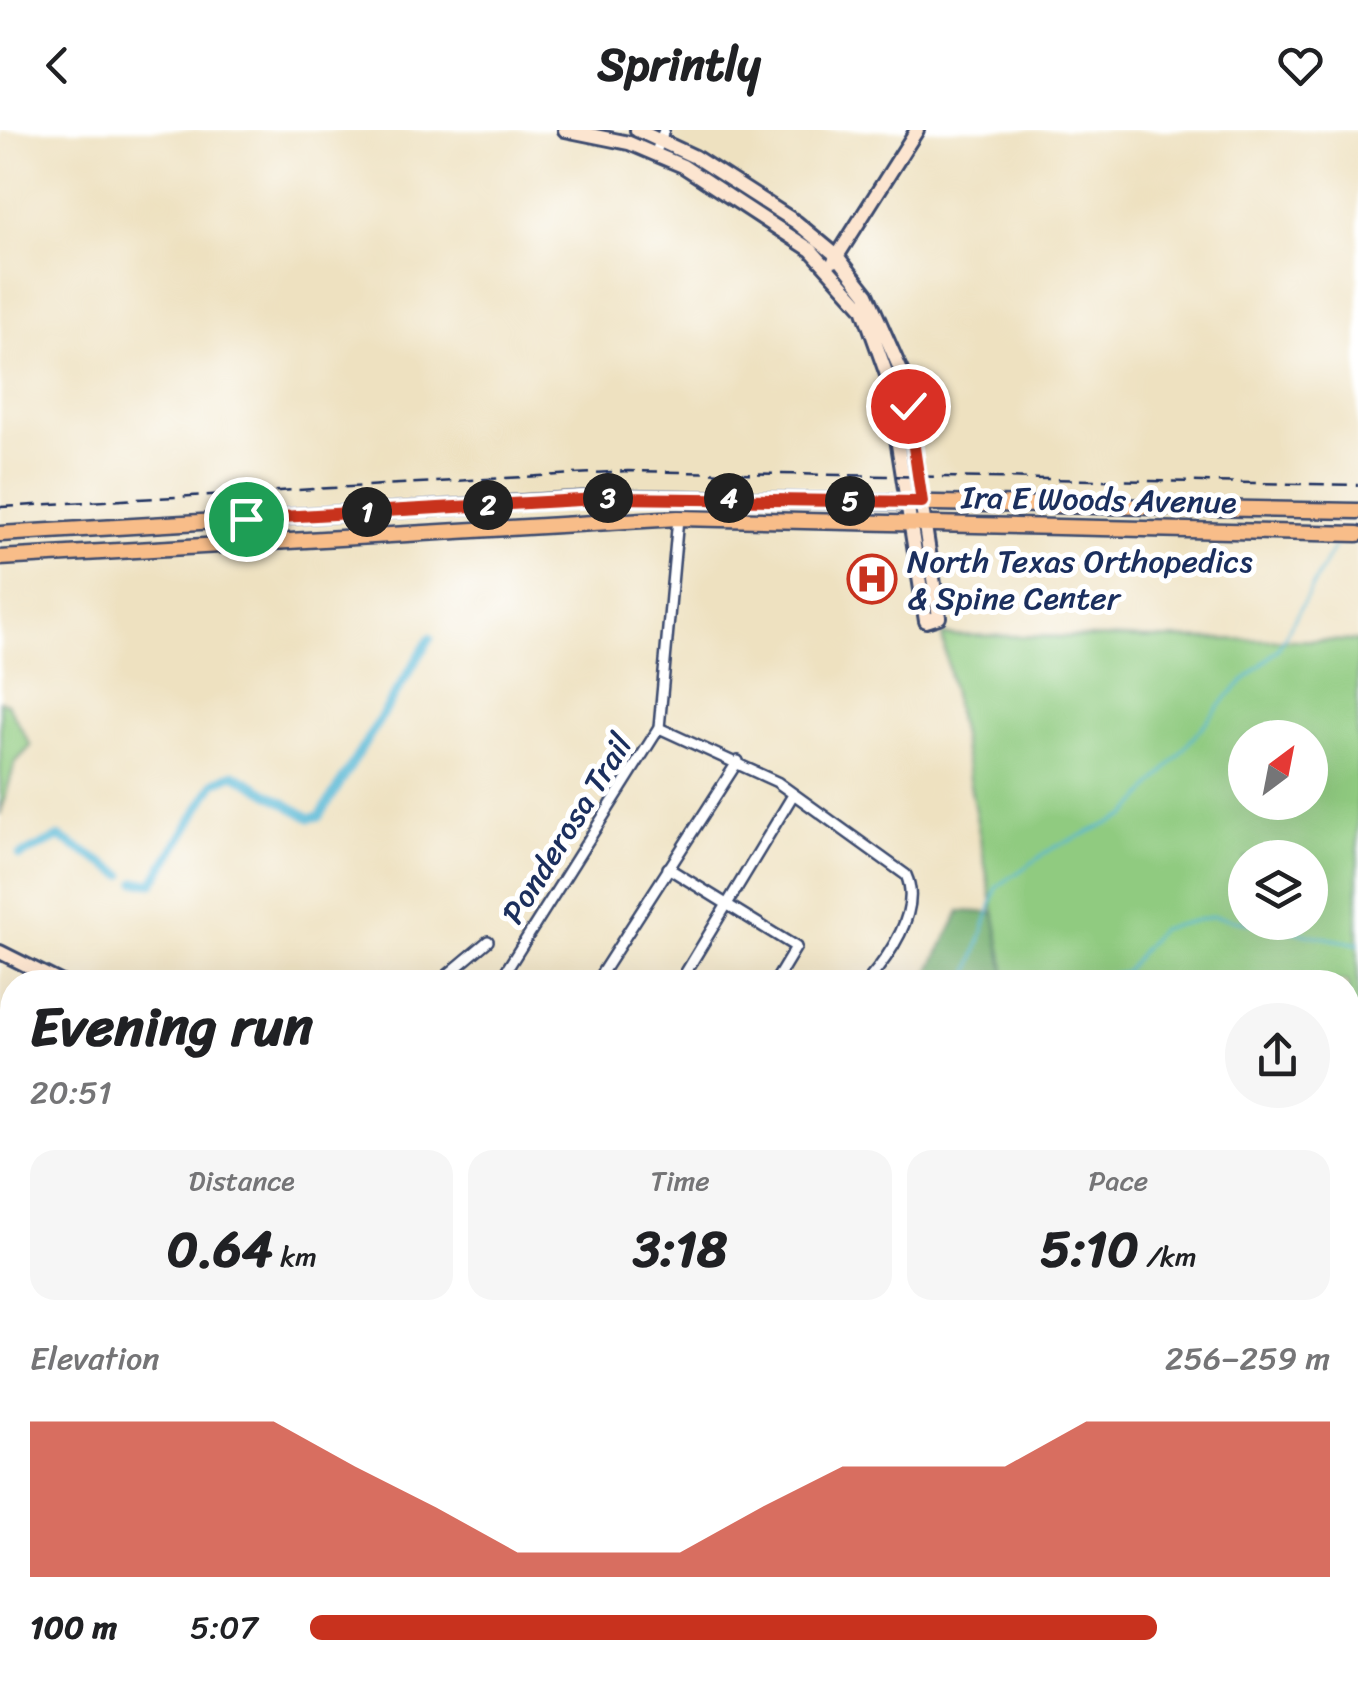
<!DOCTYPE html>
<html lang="en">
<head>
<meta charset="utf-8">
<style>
	body { margin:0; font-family:Sriracha,sans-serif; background:#f6f6f6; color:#202124; height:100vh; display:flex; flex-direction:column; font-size:38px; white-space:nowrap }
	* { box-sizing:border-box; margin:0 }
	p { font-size:32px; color:#757577 }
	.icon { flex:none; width:55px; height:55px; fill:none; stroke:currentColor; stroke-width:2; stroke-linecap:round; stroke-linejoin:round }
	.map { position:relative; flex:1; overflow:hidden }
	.side { position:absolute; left:0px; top:840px; width:1360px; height:715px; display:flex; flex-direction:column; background:#fff; border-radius:40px 40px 0 0; box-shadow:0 10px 40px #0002 }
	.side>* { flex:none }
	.needle { width:65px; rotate:32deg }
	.fabs { position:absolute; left:1228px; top:590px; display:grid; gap:20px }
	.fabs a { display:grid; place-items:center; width:100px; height:100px; border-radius:50%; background:#fff; box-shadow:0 10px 40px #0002; font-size:50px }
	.pin { position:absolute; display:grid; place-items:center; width:85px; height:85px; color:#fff; margin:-42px; border:5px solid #fff; border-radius:50%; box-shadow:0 2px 10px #0007 }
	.km { position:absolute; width:50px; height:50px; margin:-25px; border-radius:50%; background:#222; color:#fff; font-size:28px; line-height:50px; text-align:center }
	.round { display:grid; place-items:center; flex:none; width:105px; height:105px; border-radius:52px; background:#f6f6f6 }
	.headline { display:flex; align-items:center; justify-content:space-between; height:170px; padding:0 30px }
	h1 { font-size:55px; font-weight:800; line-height:75px }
	.figures { display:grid; grid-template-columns:repeat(3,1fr); gap:15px; height:170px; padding:10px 30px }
	.figures div { display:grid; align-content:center; border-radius:25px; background:#f6f6f6; text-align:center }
	.figures b { font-size:50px; font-weight:800 }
	.figures small { font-size:28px; font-weight:400 }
	.figures p { font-size:28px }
	.chart { height:280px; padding:20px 30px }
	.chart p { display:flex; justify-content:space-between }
	.chart svg { width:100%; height:180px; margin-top:10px; fill:#c8321e; opacity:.7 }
	ul { padding:0 30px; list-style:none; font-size:32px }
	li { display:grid; grid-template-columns:160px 120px 1fr; align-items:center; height:75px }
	li i { height:25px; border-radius:12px; background:#c8321e }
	header { display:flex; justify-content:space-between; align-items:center; height:130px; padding:0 30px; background:#fff; font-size:45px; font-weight:800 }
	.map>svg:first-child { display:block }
	.green { fill:#90cb80; stroke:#567d6f; stroke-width:2.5; fill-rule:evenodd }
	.forest { fill:#74af6e; stroke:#486f66; stroke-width:2.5 }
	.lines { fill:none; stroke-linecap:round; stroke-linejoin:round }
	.stream { stroke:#56b7d4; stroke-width:2.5 }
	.canal { stroke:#56b7d4; stroke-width:9 }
	.street-casing { stroke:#3b4a6d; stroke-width:14 }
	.secondary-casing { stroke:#3b4a6d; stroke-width:18 }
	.primary-casing { stroke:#3b4a6d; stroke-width:19 }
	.street { stroke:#fff; stroke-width:9 }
	.secondary { stroke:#fce5d0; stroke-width:12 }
	.primary { stroke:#f8bd89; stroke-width:14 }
	.rail { stroke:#1b2f5e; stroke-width:2.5; stroke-dasharray:15 8; stroke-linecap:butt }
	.route-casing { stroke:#fff; stroke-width:20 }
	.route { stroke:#c8321e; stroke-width:12 }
	.labels { text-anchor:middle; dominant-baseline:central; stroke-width:10; stroke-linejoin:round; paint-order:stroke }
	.street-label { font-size:32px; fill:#1b2f5e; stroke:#fff }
	.poi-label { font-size:32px; fill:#1b2f5e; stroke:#fff; text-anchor:start }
</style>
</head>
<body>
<header><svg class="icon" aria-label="back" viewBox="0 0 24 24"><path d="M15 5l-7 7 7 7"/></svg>Sprintly<svg class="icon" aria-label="heart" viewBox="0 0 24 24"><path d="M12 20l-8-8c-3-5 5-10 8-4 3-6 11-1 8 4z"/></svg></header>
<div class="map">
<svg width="1358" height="1555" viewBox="0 0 1358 1555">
	<rect width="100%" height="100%" fill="#fff"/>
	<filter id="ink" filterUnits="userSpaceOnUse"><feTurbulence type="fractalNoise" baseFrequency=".01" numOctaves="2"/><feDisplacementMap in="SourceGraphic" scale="20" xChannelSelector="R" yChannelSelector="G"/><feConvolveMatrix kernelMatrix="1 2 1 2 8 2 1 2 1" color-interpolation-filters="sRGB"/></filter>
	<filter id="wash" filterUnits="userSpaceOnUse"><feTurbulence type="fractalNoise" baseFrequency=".0048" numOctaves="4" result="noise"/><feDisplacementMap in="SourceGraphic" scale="40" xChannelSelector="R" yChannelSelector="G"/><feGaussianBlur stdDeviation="2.25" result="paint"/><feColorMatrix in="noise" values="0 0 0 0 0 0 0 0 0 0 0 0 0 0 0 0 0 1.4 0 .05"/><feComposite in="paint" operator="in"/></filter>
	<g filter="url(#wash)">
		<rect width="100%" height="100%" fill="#eee1c0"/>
		<g class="green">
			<path d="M942,505L1358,511V1349L1348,1344V852H1007ZM1245,608H1310V672H1245ZM1245,728H1310V792H1245Z"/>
			<path d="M0,571L7,573L31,616L15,633L0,685Z"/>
			<path d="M1348,1402L1358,1403V1555H1199L1198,1543L1348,1542Z"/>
		</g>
		<path class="forest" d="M960,781L994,783L1007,852H924Z"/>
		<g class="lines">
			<g class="stream">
				<path d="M967,852L997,757L1053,718L1128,685L1229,565L1278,519L1334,417"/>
				<path d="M1068,852L1124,842L1160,799L1214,786L1358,814"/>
				<path d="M555,1555L573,1542"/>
			</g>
			<g class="canal">
				<path d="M20,726L59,707L123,745"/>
				<path d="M136,752L153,753L215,652L234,644L310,688L320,686L430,508"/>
			</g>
		</g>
	</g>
	<g filter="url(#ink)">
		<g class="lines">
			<g class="street-casing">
				<g id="street">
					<path d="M656,22L664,0"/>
					<path d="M659,598L777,652L906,745C922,780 889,826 867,852"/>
					<path d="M668,738L796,817L775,852"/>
					<path d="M439,852L488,811"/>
					<path d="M499,852L659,598L678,388"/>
					<path d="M596,852L738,631"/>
					<path d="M680,852L793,665"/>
					<path d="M0,1187L12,1195"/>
					<path d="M0,1315L12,1323"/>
					<path d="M0,1441L12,1449"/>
					<path d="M1,1555L12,1536"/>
					<path d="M124,1555L132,1542"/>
					<path d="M243,1555L251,1542"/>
					<path d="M456,1555L470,1542"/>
				</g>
			</g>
			<g class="secondary-casing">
				<g id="secondary">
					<path d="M565,0L629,13L683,36L811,120L863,178L887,245L926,491L939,487L901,241L867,164L837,126L796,92L695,27L637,0"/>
					<path d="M834,131L917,0"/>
					<path d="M0,822L60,852"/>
					<path d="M1348,1359L1358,1363"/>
					<path d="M1348,1390L1358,1391"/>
					<path d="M339,1555L356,1542"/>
					<path d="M942,1555L944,1542"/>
				</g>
			</g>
			<g class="primary-casing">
				<g id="primary">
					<path d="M0,404L615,367L1358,381"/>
					<path d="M0,428L678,388L1358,404"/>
				</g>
			</g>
			<use href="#street" class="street"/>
			<use href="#secondary" class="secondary"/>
			<use href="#primary" class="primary"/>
			<path class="rail" d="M0,377L628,341L1358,355"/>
		</g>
	</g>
	<g class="lines" filter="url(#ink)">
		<g class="route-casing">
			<path id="route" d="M246,389L615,368L922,372L908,276"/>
		</g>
		<use href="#route" class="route"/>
	</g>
	<defs>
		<g id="hospital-ring" transform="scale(2.5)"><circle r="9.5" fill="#fff" stroke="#c8321e" stroke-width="1.5"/><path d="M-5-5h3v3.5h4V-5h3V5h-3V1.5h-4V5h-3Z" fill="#c8321e"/></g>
	</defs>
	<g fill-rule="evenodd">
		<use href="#hospital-ring" x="872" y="449"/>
	</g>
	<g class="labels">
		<g class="street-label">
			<text transform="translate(1099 370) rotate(1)">Ira E Woods Avenue</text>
			<text transform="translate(567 699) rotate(-58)">Ponderosa Trail</text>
		</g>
		<g class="poi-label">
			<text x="907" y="431">North Texas Orthopedics<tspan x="907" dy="37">&amp; Spine Center</tspan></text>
		</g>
	</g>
</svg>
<div class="fabs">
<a><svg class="needle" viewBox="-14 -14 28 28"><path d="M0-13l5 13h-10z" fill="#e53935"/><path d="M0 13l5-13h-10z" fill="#757577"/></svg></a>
<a><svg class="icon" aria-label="layers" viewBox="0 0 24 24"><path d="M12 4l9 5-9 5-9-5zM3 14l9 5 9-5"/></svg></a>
</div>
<div class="pin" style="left:246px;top:389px;background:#1e9e55"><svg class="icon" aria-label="arrive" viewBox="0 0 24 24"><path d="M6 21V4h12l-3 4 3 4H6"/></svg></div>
<div class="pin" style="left:908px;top:276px;background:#d93025"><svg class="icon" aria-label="check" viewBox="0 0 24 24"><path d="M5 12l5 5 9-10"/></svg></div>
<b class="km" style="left:367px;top:382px">1</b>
<b class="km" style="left:488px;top:375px">2</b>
<b class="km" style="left:608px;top:368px">3</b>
<b class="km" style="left:729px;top:368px">4</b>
<b class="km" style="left:850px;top:371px">5</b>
<section class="side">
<div class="headline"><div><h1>Evening run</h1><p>20:51</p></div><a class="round"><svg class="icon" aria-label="share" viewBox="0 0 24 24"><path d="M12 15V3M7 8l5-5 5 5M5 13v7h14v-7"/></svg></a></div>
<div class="figures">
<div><p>Distance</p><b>0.64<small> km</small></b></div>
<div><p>Time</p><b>3:18</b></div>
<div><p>Pace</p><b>5:10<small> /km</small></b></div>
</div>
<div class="chart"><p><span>Elevation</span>256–259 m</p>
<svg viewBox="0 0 160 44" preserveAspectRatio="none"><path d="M0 44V6L10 6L20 6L30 6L40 17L50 27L60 38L70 38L80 38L90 27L100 17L110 17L120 17L130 6L140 6L150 6L160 6V44z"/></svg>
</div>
<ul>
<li><b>100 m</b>5:07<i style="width:83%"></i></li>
</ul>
</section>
</div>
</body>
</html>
